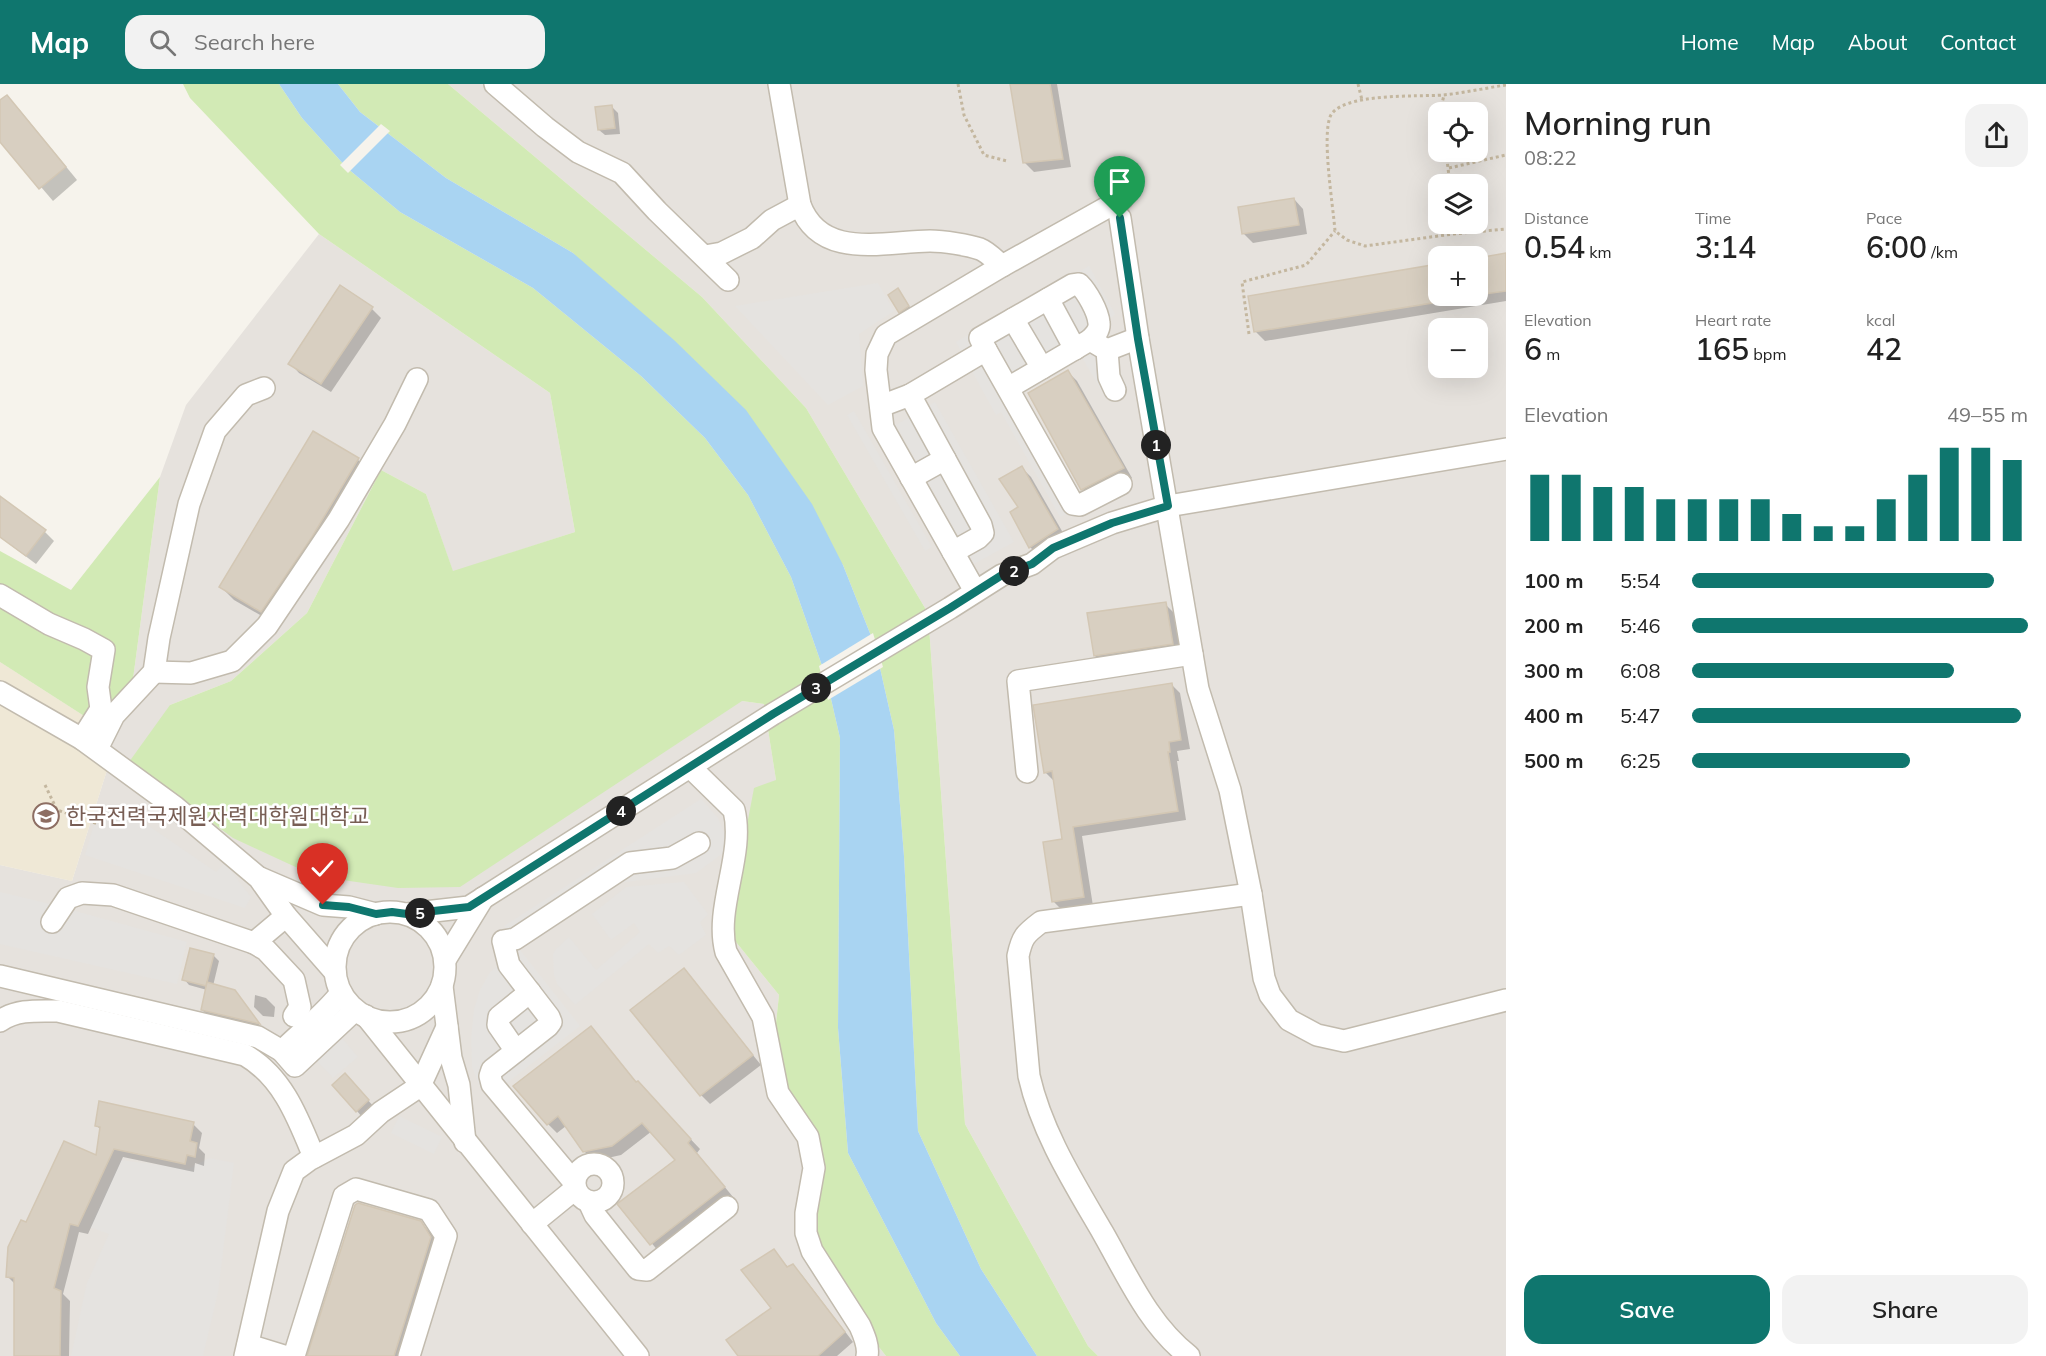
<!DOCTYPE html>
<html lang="en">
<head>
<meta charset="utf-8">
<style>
	body { margin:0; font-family:Mulish,"Noto Sans KR",sans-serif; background:#f2f2f2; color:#222; height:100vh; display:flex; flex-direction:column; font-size:22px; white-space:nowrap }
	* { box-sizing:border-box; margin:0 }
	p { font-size:20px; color:#767676 }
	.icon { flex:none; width:33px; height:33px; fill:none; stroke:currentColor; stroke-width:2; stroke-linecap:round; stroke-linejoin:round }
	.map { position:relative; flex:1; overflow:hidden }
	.details { display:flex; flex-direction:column; background:#fff; width:540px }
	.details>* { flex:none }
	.controls { position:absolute; left:1428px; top:18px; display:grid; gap:12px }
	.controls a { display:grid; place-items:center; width:60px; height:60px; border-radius:12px; background:#fff; box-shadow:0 6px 24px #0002; font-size:30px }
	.pin { position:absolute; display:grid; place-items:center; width:51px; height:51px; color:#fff; margin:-62px -26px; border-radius:50% 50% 50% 0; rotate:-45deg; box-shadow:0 0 6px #0007 }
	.pin .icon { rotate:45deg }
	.km { position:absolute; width:30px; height:30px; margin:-15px; border-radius:50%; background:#222; color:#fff; font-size:16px; line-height:30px; text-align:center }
	.round { display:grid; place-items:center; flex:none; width:63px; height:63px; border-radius:18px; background:#f2f2f2 }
	.head { display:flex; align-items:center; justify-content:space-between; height:102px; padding:0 18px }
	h1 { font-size:33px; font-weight:600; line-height:45px }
	.metrics { display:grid; grid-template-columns:repeat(3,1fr); gap:9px; height:102px; padding:6px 18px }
	.metrics div { display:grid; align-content:center }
	.metrics b { font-size:30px; font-weight:600 }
	.metrics small { font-size:16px; font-weight:400 }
	.metrics p { font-size:16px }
	.chart { height:168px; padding:12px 18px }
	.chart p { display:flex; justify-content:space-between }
	.chart svg { width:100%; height:108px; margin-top:6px; stroke:#0f766e; stroke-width:6 }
	.action { display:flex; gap:12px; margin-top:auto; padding:12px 18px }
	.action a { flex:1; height:69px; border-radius:18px; background:#0f766e; color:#fff; font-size:24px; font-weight:600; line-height:69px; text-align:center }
	.action a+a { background:#f2f2f2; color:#222 }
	ul { padding:0 18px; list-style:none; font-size:20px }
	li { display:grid; grid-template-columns:96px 72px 1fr; align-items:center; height:45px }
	li i { height:15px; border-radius:8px; background:#0f766e }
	header { display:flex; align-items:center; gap:36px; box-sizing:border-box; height:84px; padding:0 30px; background:#0f766e; color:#fff }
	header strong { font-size:28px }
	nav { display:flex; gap:33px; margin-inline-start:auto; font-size:21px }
	.search { width:420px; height:54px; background:#f2f2f2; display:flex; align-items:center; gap:15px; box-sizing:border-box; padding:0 21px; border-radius:18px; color:#767676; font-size:22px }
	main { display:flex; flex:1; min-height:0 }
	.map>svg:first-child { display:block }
	.industrial { fill:#e6e2dd; fill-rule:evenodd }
	.education { fill:#efe8d6 }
	.green { fill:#d2eab5 }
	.parking { fill:#e5e3e0 }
	.water { fill:#a9d4f2 }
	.pier { fill:#f6f3ec }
	.shadow { fill:#0003 }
	.building { fill:#d8cfc1; stroke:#d3c7b4; stroke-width:1.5 }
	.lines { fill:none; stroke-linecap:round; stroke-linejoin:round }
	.minor-casing { stroke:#c2bbae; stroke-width:24 }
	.path { stroke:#c4b79f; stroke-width:3; stroke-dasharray:3 3; stroke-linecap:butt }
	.minor { stroke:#fff; stroke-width:21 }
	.route-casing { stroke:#fff; stroke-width:12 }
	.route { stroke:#0f766e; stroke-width:8 }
	.labels { text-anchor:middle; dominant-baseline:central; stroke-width:5; stroke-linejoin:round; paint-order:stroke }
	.education-label { font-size:22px; fill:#785e54; stroke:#fff; text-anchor:start }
</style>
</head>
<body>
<header>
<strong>Map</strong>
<div class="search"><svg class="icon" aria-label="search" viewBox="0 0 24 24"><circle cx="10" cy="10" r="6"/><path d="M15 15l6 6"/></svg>Search here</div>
<nav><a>Home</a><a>Map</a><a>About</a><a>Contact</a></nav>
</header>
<main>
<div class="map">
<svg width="1506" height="1272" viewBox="0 0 1506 1272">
	<rect width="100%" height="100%" fill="#f6f3ec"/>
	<g class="industrial">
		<path d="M448,0H1506V1272H1098L1088,1262L965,1040L928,529L806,324L702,213ZM1438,28H1478V68H1438ZM1438,100H1478V140H1438ZM1438,172H1478V212H1438ZM1438,244H1478V284H1438Z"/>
		<path d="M319,150L550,309L575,448L453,488L426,410L381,386L307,529L231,597L170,621L742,617L764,620L776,696L727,847L779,911L774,958L875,1258L886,1272H0V781L72,797L107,686L106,646L133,595L160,393L186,321Z"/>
	</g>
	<path class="education" d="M0,578L106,646L107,686L72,797L0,781Z"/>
	<g class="green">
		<path d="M183,0H279L302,34L347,84L400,128L533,204L641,292L705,354L748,411L791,493L826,593L840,654L838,944L848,1069L936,1239L960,1272H886L875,1258L807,1144L811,1044L780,996L774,958L779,911L727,847L754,704L776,696L764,620L742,617L460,803L398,804L315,792L233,754L129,678L170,621L231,597L307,529L381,386L426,410L453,487L575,448L550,309L319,150L190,14Z"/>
		<path d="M338,0H448L702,213L806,324L928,529L965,1040L1088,1262L1098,1272H1037L981,1185L918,1047L904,772L894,646L875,562L843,481L573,169L446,94L360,28Z"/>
		<path d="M160,393L133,595L106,646L0,578V467L71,506Z"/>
	</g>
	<g class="parking">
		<path d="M1089,182L1115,230L1107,238L1113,274L1128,303L1106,315L1079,268L1009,307L1076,427L1060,433L1001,328L996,331L956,258Z"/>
		<path d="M878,199L894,227L859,250L863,302L828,321L735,222Z"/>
		<path d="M935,318L1014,458L974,480L896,341Z"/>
		<path d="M854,327L932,463L925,467L847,331Z"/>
		<path d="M701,715L718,734L725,751L723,769L696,789L618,799L523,861L504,842Z"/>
		<path d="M100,720L124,725L216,788L225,779L251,813L245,824L85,771Z"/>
		<path d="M684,798L708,830L700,839L706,851L679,871L669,862L658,869L649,860L575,921L557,900L554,891L553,870L556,865L569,853L596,886L640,848L634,839L611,856L592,830L626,803Z"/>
		<path d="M0,808L50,820L187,858L177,900L0,860Z"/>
		<path d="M520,866L580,942L490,1012L479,1001L472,983L471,954L474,925L480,906L490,888Z"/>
		<path d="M342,954L358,973L333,994L316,976Z"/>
		<path d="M399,1032L442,1053L434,1070L391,1049Z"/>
		<path d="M209,1074L234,1079L218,1208L203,1272H71L87,1199L109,1150L90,1143L121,1076L188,1085Z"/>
	</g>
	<path class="water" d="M279,0H338L360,28L446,94L573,169L674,256L746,326L812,420L843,481L875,562L894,646L904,772L918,1047L981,1185L1037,1272H960L936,1239L848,1069L838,944L840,654L826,593L791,493L748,411L705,354L641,292L533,204L400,128L347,84L302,34Z"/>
	<g class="pier">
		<path d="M381,40L390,47L348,89L340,81Z"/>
		<path d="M873,549L883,583L828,616L819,582Z"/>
	</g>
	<g class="shadow">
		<path d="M1012,0H1057L1071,83L1034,88L1025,79Z"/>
		<path d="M7,13L19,25L77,96L53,117L0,55V18Z"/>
		<path d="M612,23L618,29L620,50L605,51L599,46Z"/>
		<path d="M1294,115L1303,125L1307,150L1253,159L1244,150Z"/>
		<path d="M1506,171V217L1265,257L1256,248L1250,213L1438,182V212H1478V175Z"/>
		<path d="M901,209L911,225L902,230L900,228Z"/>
		<path d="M372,225L381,234L331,308L299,289L290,279Z"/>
		<path d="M1068,288L1077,297L1132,394L1092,414L1083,405Z"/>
		<path d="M358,376L370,388L274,539L234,516L221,503Z"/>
		<path d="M1022,384L1031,393L1066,454L1039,472L1030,463L1020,423Z"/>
		<path d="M0,414L45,448L54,457L36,480L0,453Z"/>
		<path d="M1165,520L1174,529L1182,569L1104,581L1095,572Z"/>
		<path d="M1171,600L1180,609L1190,665L1177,667L1179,677H1177L1186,736L1082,752L1093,822L1063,827L1054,818L1064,756L1055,698L1045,688Z"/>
		<path d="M213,871L219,877L213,902L235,908L264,947L212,935L202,926L207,906L189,901L184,895Z"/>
		<path d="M684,886L761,981L710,1020L701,1011Z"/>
		<path d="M255,911L266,914L275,923L274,933L263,932L254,923Z"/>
		<path d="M591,944L637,999L700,1065L697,1069L733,1113L660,1169L619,1121L677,1076L652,1047L621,1071L594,1077L584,1067L566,1042L557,1049L548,1040Z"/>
		<path d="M351,997L374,1023L362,1033L357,1027Z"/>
		<path d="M193,1040L202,1049L199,1064L205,1070L204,1082L195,1079L194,1088L123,1073L88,1150L79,1148L63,1210L70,1217L69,1272H16V1201L8,1193L27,1139L97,1073L101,1046L96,1041Z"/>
		<path d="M420,1138L433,1151L442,1166L410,1272H309Z"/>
		<path d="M773,1167L789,1184L793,1182L802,1191L853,1258L837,1272H740L773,1224Z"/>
	</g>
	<g class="building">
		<path d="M1010,0H1050L1063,75L1023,79Z"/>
		<path d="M7,11L66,83L39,105L0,58V16Z"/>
		<path d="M612,21L615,44L598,46L595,23Z"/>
		<path d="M1294,114L1299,141L1242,150L1238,123Z"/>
		<path d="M1506,169V207L1478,211V174Z"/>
		<path d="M1438,180V218L1254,248L1248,212Z"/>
		<path d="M340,201L373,223L321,300L288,280Z"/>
		<path d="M898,204L909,222L899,229L888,211Z"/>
		<path d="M1068,286L1124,384L1081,406L1028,309Z"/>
		<path d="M313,347L359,374L312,453L261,528L219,503Z"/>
		<path d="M1022,382L1058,445L1029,464L1010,428L1018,423L999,395Z"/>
		<path d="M0,412L46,446L26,472L0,453Z"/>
		<path d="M1166,518L1173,560L1094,572L1087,529Z"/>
		<path d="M1172,599L1181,656L1169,658L1170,668H1168L1178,727L1073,743L1084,813L1052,818L1043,758L1062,755L1052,687L1044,689L1033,621Z"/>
		<path d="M190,864L214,870L206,902L182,896Z"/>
		<path d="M684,884L753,971L700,1012L630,926Z"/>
		<path d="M207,898L235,906L260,940L201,926Z"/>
		<path d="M591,942L636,998L638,997L691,1055L688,1059L725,1103L650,1161L617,1120L675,1076L642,1039L612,1062L583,1068L558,1032L547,1041L513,1002Z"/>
		<path d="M345,989L369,1016L356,1028L332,1001Z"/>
		<path d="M99,1017L194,1038L190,1057L197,1059L195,1073L187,1071L185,1080L114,1065L78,1142L70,1140L54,1204L61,1207L60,1272H14V1194L6,1193L8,1163L21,1136L26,1138L64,1057L96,1071L100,1043L95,1042Z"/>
		<path d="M358,1119L421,1137L431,1153L394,1272H307L355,1121Z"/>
		<path d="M774,1165L787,1183L793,1180L845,1248L818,1272H738L726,1256L771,1224L741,1186Z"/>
	</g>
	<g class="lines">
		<g class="minor-casing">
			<g id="minor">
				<path d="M495,0L545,43L578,68L622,89L657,127L728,196"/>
				<path d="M779,0L800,121C821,177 885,157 930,157C944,157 968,161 980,165C988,168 996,177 1002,182"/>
				<path d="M1120,134L1138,254L1198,605L1230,706L1251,810L1264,894L1270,911L1289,936L1317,951L1344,957L1506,916"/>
				<path d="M705,172L722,169L752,154L772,136L800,121"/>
				<path d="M1048,215L1075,265"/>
				<path d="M1013,235L1042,284"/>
				<path d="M1090,256L1107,266L1138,254"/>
				<path d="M986,266L980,254L1072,201L1079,200C1087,208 1098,227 1099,239C1100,246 1095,251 1090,256L1008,304"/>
				<path d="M1107,266L1109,293L1115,306"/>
				<path d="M910,311L981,441L983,449L978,454L953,468"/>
				<path d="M881,322L910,311L986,266L1073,420L1080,421L1121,400"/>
				<path d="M911,394L945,375"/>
				<path d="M975,507L883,344L876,286L877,270L886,251L1002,182L1122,115"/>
				<path d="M0,511L49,540L84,555L104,566L98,603L101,625L82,655"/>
				<path d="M154,588L191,589L232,577L267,542L339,435L395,340L417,295"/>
				<path d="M0,608L82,655L175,723L259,794L286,832L335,888"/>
				<path d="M97,665L114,631L154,588L159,554L189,420L215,347L246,311L264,304"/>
				<path d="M690,683L734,726C745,771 714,824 726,868L763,933L778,1009L808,1053L814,1084L806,1129V1149L812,1167L860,1242C864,1251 869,1262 867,1272"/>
				<path d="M1027,688L1018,597L1192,570"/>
				<path d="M260,794L323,821L349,823L376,830"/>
				<circle cx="390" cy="883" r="55"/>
				<path d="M407,830L469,823L773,630L950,524L1002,491L1032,480L1053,464L1112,439L1168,422L1506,365"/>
				<path d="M52,838L68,814L82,809L113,811L254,859L266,866L294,896L300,923L294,932"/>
				<path d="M254,859L286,832"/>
				<path d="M445,876L483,814"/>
				<path d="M0,892L258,953L282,967L295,982L355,926"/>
				<path d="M442,902L451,974L459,1001L465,1058"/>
				<path d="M366,932L638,1272"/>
				<path d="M0,937C17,925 38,927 58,927L245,971C283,993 298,1034 314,1073"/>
				<path d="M282,967C301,948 324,931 341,909"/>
				<path d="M516,967L498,941L499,933L530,908"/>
				<circle cx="594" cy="1099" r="19"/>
				<path d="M574,1098L492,1000L490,992L492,986L548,942L551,938L549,933L509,881L503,857L515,855L630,779L672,774L699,759"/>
				<path d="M589,1118L595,1131L638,1185L647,1186L727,1123"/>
				<path d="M532,1140L575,1105"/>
				<path d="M248,1261L284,1272"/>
				<path d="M245,1272L278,1127L294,1087L309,1076L356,1051L381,1028L420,1002L447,943"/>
				<path d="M294,1272L344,1112L356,1105L429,1126L446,1152L409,1272"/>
				<path d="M1189,1272C1149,1241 1128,1193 1103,1149C1074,1099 1042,1049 1029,992L1018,872C1022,853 1025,850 1041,838L1251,810"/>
			</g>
		</g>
		<g class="path">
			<path d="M958,0L964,31L984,71L1007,77"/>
			<path d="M1358,0L1362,16"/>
			<path d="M1506,1C1485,4 1464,9 1443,11C1419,13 1340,8 1330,33C1322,55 1333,121 1335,147L1347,156L1365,162L1453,150L1506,145"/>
			<path d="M1440,28L1444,11"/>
			<path d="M1446,68L1450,100"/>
			<path d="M1449,84L1506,71"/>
			<path d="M1452,140L1453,150"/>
			<path d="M1249,250L1242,198L1306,181L1335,147"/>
			<path d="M45,701L57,726L98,740"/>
		</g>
		<use href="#minor" class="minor"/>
	</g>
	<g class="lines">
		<g class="route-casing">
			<path id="route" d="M323,821L349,823L376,830L392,828L407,830L469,823L773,630L950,524L1002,491L1032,480L1053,464L1112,439L1168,422L1138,255L1120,134"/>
		</g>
		<use href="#route" class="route"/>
	</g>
	<defs>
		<g id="university-ring" transform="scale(1.35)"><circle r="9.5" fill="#fff" stroke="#8d6e63" stroke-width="1.5"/><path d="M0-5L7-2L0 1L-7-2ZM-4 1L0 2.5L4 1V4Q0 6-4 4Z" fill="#8d6e63"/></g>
	</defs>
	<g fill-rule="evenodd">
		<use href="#university-ring" x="46" y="732"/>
	</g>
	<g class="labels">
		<g class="education-label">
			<text x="66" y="732">한국전력국제원자력대학원대학교</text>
		</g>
	</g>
</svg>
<div class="controls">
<a><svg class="icon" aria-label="locate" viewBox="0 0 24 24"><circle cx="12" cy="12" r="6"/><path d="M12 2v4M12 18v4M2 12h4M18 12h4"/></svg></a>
<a><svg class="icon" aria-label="layers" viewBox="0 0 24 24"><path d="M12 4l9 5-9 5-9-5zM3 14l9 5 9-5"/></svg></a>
<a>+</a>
<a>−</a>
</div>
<div class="pin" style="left:1120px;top:134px;background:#1e9e55"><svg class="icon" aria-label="arrive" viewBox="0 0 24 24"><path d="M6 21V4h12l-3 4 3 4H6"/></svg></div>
<div class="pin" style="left:323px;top:821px;background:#d93025"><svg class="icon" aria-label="check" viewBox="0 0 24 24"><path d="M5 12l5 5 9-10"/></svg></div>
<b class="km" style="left:1156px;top:361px">1</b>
<b class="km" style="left:1014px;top:487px">2</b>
<b class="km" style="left:816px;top:604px">3</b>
<b class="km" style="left:621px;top:727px">4</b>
<b class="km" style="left:420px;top:829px">5</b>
</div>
<section class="details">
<div class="head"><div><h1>Morning run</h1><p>08:22</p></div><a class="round"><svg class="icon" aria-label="share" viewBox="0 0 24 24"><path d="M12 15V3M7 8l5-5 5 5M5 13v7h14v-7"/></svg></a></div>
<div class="metrics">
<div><p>Distance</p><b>0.54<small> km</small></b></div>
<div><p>Time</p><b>3:14</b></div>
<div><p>Pace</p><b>6:00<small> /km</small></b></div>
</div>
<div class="metrics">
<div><p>Elevation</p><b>6<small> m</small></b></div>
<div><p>Heart rate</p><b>165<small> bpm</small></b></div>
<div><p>kcal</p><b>42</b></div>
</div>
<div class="chart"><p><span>Elevation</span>49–55 m</p>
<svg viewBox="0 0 160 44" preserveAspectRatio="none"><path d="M5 44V17M15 44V17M25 44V22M35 44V22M45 44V27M55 44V27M65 44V27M75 44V27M85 44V33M95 44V38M105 44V38M115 44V27M125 44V17M135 44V6M145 44V6M155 44V11"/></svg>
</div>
<ul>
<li><b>100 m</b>5:54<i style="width:90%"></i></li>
<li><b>200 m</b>5:46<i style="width:100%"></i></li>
<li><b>300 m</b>6:08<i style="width:78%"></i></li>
<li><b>400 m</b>5:47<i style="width:98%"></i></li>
<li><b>500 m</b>6:25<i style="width:65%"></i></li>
</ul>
<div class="action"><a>Save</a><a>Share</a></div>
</section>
</main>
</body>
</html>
